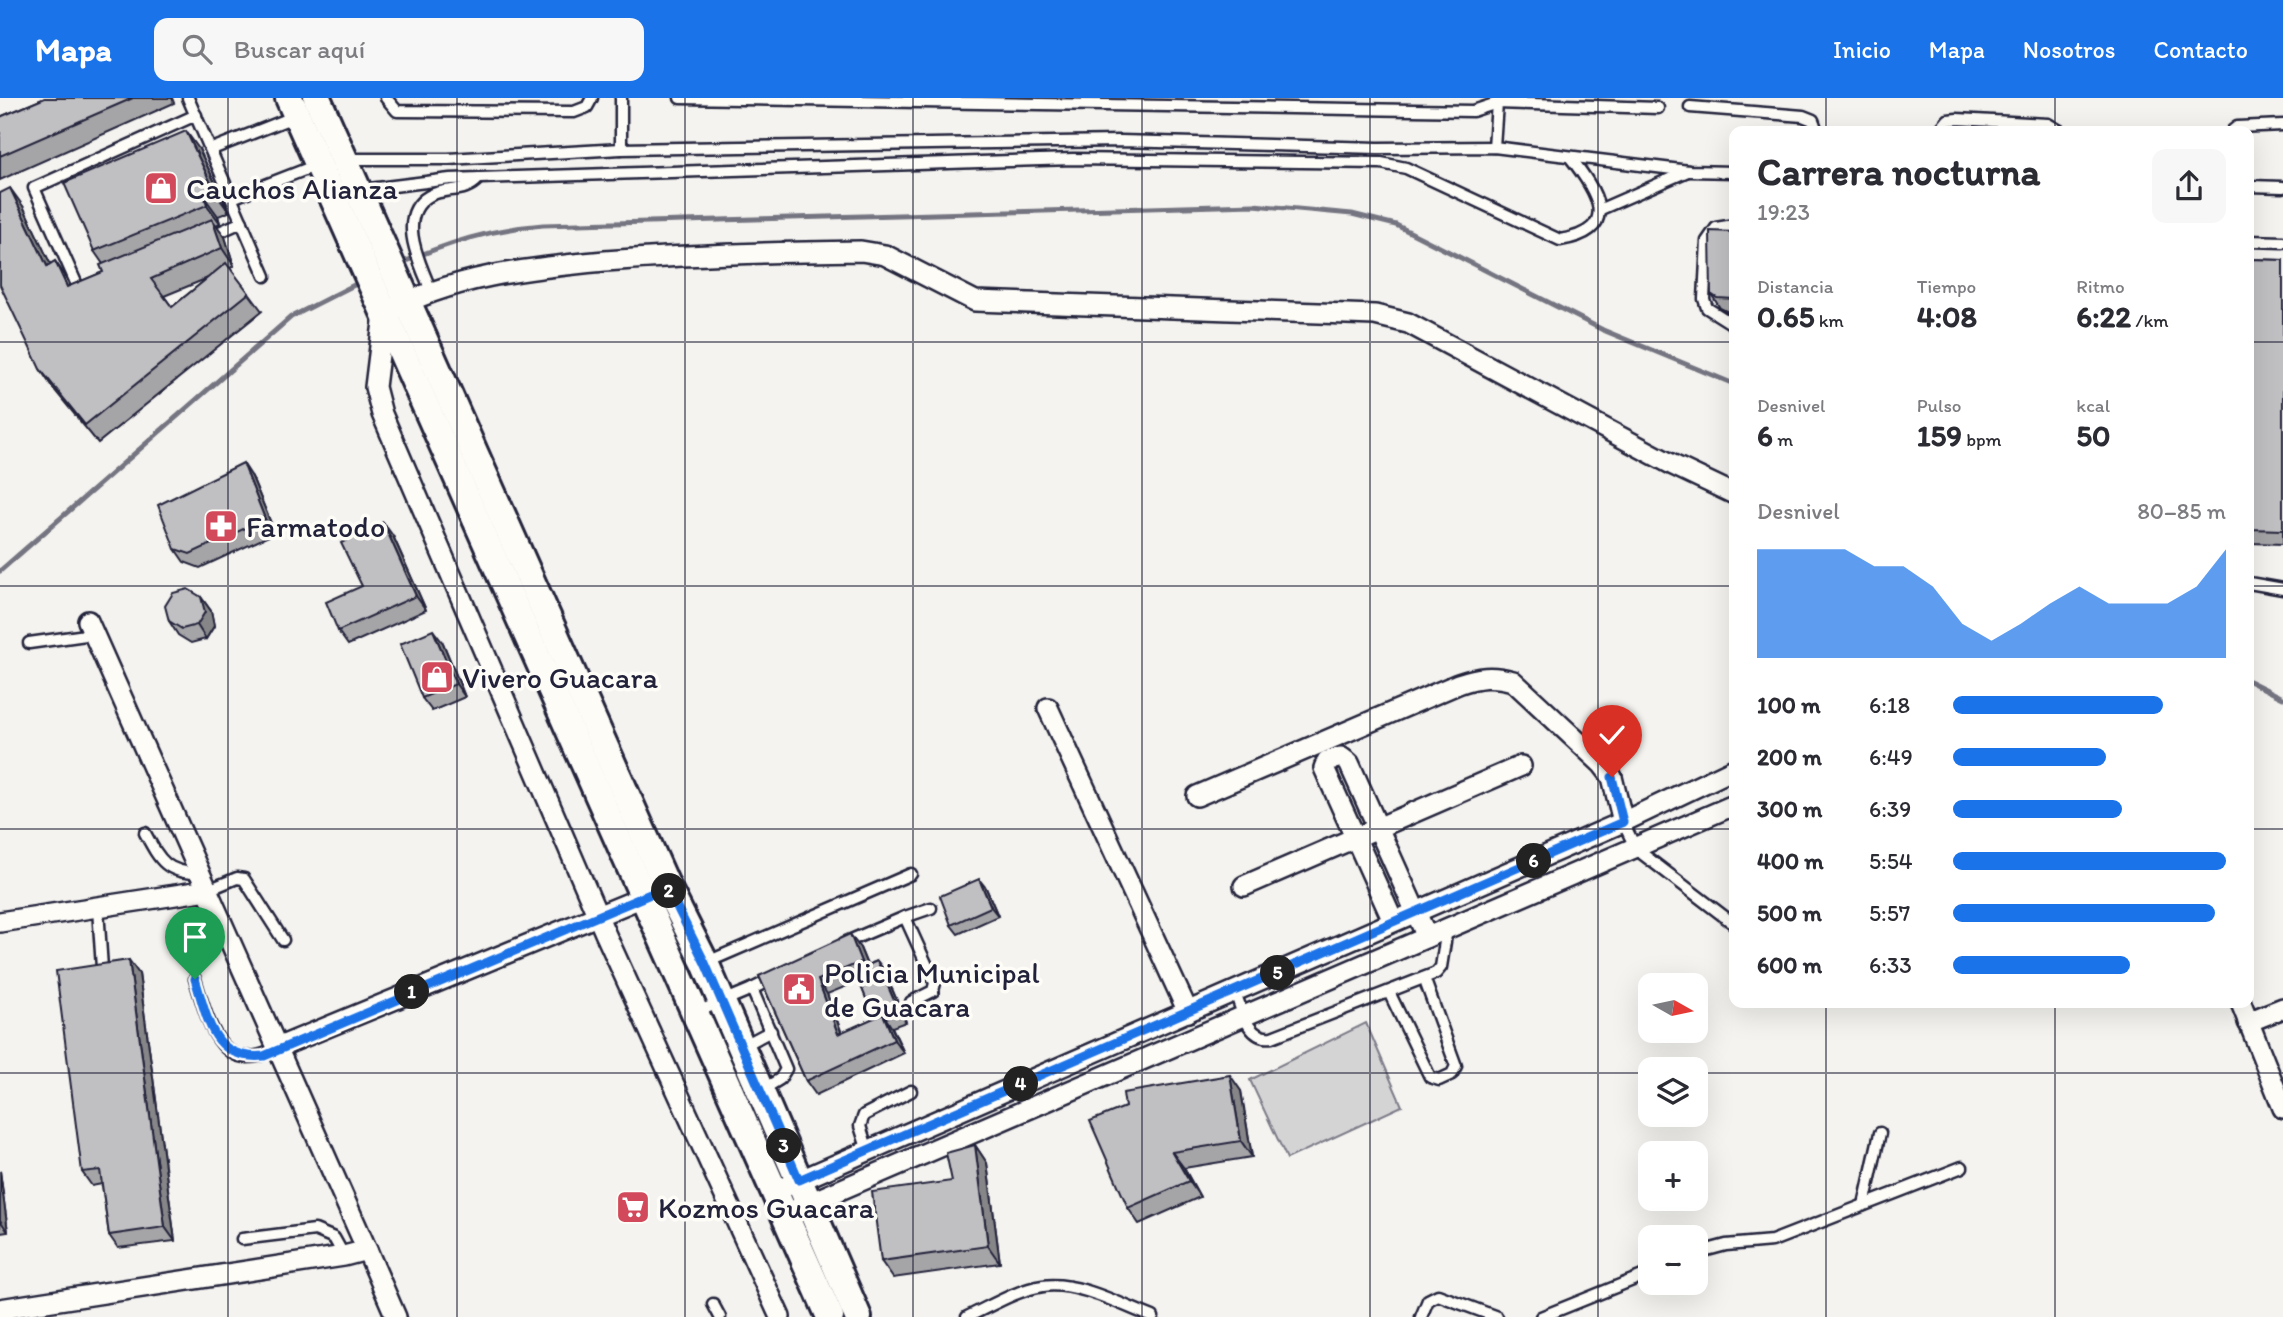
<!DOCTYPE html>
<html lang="es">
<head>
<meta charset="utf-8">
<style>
	body { margin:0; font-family:Itim,sans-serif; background:#f7f7f7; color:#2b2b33; height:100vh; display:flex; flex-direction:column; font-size:26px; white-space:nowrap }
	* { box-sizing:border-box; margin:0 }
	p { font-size:23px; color:#7c7c81 }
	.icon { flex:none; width:38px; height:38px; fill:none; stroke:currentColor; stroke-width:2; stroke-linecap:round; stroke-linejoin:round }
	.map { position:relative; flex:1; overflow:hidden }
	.sheet { position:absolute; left:1729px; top:28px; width:525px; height:882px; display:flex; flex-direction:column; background:#fff; border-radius:14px; box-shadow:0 7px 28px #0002 }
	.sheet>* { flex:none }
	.needle { width:46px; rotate:99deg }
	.buttons { position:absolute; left:1638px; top:875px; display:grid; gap:14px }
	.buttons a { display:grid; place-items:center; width:70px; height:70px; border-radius:14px; background:#fff; box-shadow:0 7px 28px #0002; font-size:35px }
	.pin { position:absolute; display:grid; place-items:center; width:60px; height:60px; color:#fff; margin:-72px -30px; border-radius:50% 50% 50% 0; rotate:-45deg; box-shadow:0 0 7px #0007 }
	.pin .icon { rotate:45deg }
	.km { position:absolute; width:35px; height:35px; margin:-18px; border-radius:50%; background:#222; color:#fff; font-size:19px; line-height:35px; text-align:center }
	.round { display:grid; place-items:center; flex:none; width:74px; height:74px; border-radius:14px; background:#f7f7f7 }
	.overview { display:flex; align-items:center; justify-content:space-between; height:119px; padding:0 28px }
	h1 { font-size:38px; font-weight:800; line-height:52px }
	.stats { display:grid; grid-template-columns:repeat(3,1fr); gap:10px; height:119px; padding:7px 28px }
	.stats div { display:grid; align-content:center }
	.stats b { font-size:30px; font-weight:800 }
	.stats small { font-size:19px; font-weight:400 }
	.stats p { font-size:19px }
	.chart { height:196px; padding:14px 28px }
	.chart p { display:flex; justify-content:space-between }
	.chart svg { width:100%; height:126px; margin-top:7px; fill:#1a73e8; opacity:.7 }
	ul { padding:0 28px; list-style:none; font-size:23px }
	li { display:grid; grid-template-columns:112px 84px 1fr; align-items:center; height:52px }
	li i { height:18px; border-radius:9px; background:#1a73e8 }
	header { display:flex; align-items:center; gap:42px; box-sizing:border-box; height:98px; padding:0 35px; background:#1a73e8; color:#fff }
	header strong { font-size:33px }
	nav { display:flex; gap:38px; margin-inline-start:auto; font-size:24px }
	.search { width:490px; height:63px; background:#f7f7f7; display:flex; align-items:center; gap:18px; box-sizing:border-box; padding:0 24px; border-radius:14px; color:#7c7c81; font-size:26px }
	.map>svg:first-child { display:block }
	.garden { fill:#d5d4d5; stroke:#7c7b88; stroke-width:2 }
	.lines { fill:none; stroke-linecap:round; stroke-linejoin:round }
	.stream { stroke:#757582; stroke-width:5 }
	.service-casing { stroke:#22223b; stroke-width:15 }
	.minor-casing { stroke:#22223b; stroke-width:24 }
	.secondary-casing { stroke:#22223b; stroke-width:32 }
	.service { stroke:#fdfcf7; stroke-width:10 }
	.minor { stroke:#fdfcf7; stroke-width:19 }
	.secondary { stroke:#fdfcf7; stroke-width:26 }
	.wall { fill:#a5a4a7; stroke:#22223b; stroke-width:2; fill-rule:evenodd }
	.shaded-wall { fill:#868688; stroke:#22223b; stroke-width:2 }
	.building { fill:#c0bfc2; stroke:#22223b; stroke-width:2 }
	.route-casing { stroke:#fff; stroke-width:14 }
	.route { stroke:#1a73e8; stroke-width:9 }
	.grid { fill:none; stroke:#22223b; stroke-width:2; stroke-opacity:0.55 }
	.labels { text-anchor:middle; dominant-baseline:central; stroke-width:7; stroke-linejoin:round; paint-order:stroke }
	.poi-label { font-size:30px; fill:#22223b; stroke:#fdfcf7; text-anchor:start }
</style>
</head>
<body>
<header>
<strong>Mapa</strong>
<div class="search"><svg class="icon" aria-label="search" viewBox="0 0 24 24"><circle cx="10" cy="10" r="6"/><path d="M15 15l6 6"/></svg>Buscar aquí</div>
<nav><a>Inicio</a><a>Mapa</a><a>Nosotros</a><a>Contacto</a></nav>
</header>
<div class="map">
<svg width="2283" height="1219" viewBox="0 0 2283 1219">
	<rect width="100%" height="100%" fill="#f4f3ef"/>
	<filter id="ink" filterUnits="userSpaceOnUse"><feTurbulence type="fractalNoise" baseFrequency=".0143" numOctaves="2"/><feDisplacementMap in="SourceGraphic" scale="14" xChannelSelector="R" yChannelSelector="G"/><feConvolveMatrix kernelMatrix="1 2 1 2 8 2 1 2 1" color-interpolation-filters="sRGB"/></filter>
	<g filter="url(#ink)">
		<path class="garden" d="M1366,925L1402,1008L1287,1061L1250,982Z"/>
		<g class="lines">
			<g class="stream">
				<path d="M399,166C447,145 491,131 543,127L1254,107L1352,116L1396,127L1603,232L1734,286"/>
				<path d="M0,473L291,219L362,183"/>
				<path d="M2249,583L2283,600"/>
			</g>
			<g class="service-casing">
				<g id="service">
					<path d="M188,0L265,178"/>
					<path d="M386,0L397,13L574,14L587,9L592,0"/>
					<path d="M621,0V51"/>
					<path d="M680,0L1473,13L1497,5L1498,0"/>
					<path d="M1690,9L1803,18L1813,22L1817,33"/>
					<path d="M1939,33L1948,22L1957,21L2048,26L2060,33"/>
					<path d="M2232,33L2237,29L2283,27"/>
					<path d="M1494,49L1497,5L1658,10"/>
					<path d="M212,51L296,18"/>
					<path d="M348,61H448L621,51L1120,43L1378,50L1494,49L1689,73L1734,74"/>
					<path d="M2249,88L2283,89"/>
					<path d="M361,92L450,81L1073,61L1381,65L1406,70L1560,142C1623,132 1596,92 1570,59"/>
					<path d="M232,100L317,67"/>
					<path d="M1601,111L1688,73"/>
					<path d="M1734,127L1716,130L1707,143L1704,201L1707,210L1734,227"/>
					<path d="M208,139L242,124"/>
					<path d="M2249,143L2283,144"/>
					<path d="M85,190L77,187L34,90L196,17"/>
					<path d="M432,195C422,170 394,118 429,98C447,88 464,97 479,80"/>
					<path d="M2249,485L2283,491"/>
					<path d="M29,545L93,536"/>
					<path d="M1623,724L1636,751L1734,826"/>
					<path d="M145,735C160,763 167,776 201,775"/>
					<path d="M208,792L237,780L244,781L283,842"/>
					<path d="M98,811L102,870"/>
					<path d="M905,819L931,810"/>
					<path d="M844,845L905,819L935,885L933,893L911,904"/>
					<path d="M705,865L911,776"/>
					<path d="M195,881C208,923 221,983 279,949"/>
					<path d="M752,891L774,880"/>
					<path d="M1235,894C1242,912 1248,943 1272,939L1436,875L1441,869L1447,831"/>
					<path d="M1389,894L1430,979L1439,982L1452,976L1456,968L1424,880"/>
					<path d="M697,914L752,891L786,971L780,981L762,992"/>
					<path d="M743,948L771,933"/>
					<path d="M868,1053L860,1028L864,1017L911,993"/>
					<path d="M1864,1107L1880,1035"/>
					<path d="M242,1141L315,1132L334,1140L344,1158"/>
					<path d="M1696,1155L1726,1147L1772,1143L1962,1069"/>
					<path d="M713,1206L720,1219"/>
					<path d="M967,1219C991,1208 1016,1192 1043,1188C1078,1183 1121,1207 1153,1219"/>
					<path d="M1421,1219L1428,1202L1438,1197L1497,1219"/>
					<path d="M1541,1219L1650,1175"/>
				</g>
			</g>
			<g class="minor-casing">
				<g id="minor">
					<path d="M1048,610L1188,914"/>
					<path d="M1197,698L1458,586C1478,579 1492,577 1513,583L1602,666L1612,679L1623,724"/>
					<path d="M1244,788L1521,668"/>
					<path d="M1393,823L1324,670L1327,663L1341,659L1349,665L1427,839"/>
					<path d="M0,824L208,792"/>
					<path d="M2241,905L2283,1010"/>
					<path d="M2248,924L2283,910"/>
					<path d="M279,949L653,795"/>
					<path d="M787,1088L1623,724L1734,671"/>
					<path d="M798,1110L1734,707"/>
					<path d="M367,1152L396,1219"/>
					<path d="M0,1211L344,1158L367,1152L88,523"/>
					<path d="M780,1219L605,835L382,316L375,289L384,216C450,178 530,170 605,163C691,156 775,154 861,153L885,157L975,203L1375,217L1408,225L1673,367L1734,396"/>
				</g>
			</g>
			<g class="secondary-casing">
				<g id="secondary">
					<path d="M289,0L830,1219"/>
					<path d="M317,0L667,789L705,865L858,1219"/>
				</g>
			</g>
			<use href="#service" class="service"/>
			<use href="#minor" class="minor"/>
			<use href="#secondary" class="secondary"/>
		</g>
		<g class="wall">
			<path d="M45,0H172L174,5L0,82V19Z"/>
			<path d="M199,51L229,114L218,118L220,125L216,127L225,139L234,168L230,170L262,213L98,345L52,289L40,271L23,108L50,166L55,163L67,181L70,188L103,174V166L94,153ZM208,180L172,209L164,198Z"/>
			<path d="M1734,134V214L1726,213L1720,210L1711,196Z"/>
			<path d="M2249,161L2283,162V446L2249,445Z"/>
			<path d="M252,379L275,435L200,470L184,464L175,451Z"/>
			<path d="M393,438L426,512L348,547L338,533Z"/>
			<path d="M201,499L211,513L214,528L206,541L191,545L178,537L169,523Z"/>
			<path d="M443,545L465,599L432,613L422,600Z"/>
			<path d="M986,790L998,818L958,836L951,827Z"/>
			<path d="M860,850L867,867L877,863L884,872L906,924L892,929L904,955L816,997L806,983L759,878ZM859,883L874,920L842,935L827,896Z"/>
			<path d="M139,876L175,1143L118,1150L109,1137L102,1086L92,1088L82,1074Z"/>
			<path d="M1241,993L1252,1059L1184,1070L1200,1099L1139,1126L1128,1110L1125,1009Z"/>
			<path d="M975,1047L987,1065L1000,1165L893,1180L881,1163L952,1083Z"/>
			<path d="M0,1073L8,1134L0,1135Z"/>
		</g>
		<g class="shaded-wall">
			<path d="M186,33L199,51L229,114L216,96Z"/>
			<path d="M10,90L23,108L60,186L47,168Z"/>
			<path d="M205,100L218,118L220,125L207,107Z"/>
			<path d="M212,121L225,139L234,168L222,150Z"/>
			<path d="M55,163L67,181L79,207L67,189Z"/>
			<path d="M243,365L252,379L275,435L265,421Z"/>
			<path d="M383,424L393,438L426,512L416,498Z"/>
			<path d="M201,499L211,513L214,528L206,541L197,527Z"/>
			<path d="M433,532L443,545L465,599L456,586Z"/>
			<path d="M979,781L986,790L998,818L991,809Z"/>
			<path d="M850,836L860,850L871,877L861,864Z"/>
			<path d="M129,862L139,876L175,1143L165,1129Z"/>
			<path d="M877,863L884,872L906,924L899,914Z"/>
			<path d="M818,882L827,896L847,950L838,936Z"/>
			<path d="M883,916L892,930L904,955L894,942Z"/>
			<path d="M1230,977L1241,993L1252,1059L1241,1043Z"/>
			<path d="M975,1047L987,1065L1000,1165L988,1148Z"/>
			<path d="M1172,1054L1184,1070L1200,1099L1189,1083Z"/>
			<path d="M0,1073L8,1134L0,1122Z"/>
		</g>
		<g class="building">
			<path d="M45,0H133L0,58V19Z"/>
			<path d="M186,33L216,96L205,100L207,107L94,153L64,85Z"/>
			<path d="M10,90L47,168L55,163L67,189L103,174L100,167L212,121L222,150L151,181L172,209L226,165L249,195L85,327L40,271L0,187V95Z"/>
			<path d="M1710,133L1734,134V201L1717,200L1711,196Z"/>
			<path d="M2249,161L2283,162V432L2249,431Z"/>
			<path d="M243,365L265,421L190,456L175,451L158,407Z"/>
			<path d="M383,424L416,498L338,533L326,504L362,488L341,445Z"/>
			<path d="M188,491L201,499L205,514L197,527L182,531L169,523L165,508L173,495Z"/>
			<path d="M433,532L456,586L422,600L400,546Z"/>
			<path d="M979,781L991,809L951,827L940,798Z"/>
			<path d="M850,836L861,864L818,882L838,936L883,916L894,942L806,983L759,878Z"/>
			<path d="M129,862L165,1129L109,1137L100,1072L82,1074L56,873Z"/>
			<path d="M877,863L899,914L886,920L883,916L874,920L855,873Z"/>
			<path d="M1230,977L1241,1043L1172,1054L1189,1083L1128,1110L1090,1023L1125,1009L1123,995Z"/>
			<path d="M975,1047L988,1148L881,1163L872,1094L952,1083L946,1055Z"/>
		</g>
	</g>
	<g class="lines" filter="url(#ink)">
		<g class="route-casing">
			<path id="route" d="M195,881C208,921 212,963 264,958L667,789L705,865L799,1082L1623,724L1612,679"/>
		</g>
		<use href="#route" class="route"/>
	</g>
	<path class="grid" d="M228,0V1219M457,0V1219M685,0V1219M913,0V1219M1142,0V1219M1370,0V1219M1598,0V1219M1826,0V33M2055,0V33M0,244H1734M2249,244H2283M0,488H1734M2249,488H2283M0,731H1734M2249,731H2283M1826,905V1219M2055,905V1219M0,975H1650M1696,975H2283"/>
	<defs>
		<g id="shop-square" transform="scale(1.75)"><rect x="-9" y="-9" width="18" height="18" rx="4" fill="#d1495b" stroke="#fdfcf7"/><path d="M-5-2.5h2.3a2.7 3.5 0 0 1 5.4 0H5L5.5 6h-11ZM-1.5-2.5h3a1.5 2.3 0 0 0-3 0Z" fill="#fff"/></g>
		<g id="pharmacy-square" transform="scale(1.75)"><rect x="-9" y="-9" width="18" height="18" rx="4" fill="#d1495b" stroke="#fdfcf7"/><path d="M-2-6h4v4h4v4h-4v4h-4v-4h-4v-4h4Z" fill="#fff"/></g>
		<g id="civic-square" transform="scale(1.75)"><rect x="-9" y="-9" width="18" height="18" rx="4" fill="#d1495b" stroke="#fdfcf7"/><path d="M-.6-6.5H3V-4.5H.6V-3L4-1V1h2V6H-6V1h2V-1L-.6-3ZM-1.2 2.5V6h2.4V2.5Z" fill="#fff"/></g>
		<g id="supermarket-square" transform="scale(1.75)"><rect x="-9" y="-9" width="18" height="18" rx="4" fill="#d1495b" stroke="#fdfcf7"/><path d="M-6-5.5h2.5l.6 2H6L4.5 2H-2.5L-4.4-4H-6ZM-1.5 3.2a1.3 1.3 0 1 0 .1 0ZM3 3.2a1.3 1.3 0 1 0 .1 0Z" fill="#fff"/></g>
	</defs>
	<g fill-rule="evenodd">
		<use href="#shop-square" x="161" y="90"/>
		<use href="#pharmacy-square" x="221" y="428"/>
		<use href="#shop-square" x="437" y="579"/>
		<use href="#civic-square" x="799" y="891"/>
		<use href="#supermarket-square" x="633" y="1109"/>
	</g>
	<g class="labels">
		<g class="poi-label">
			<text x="186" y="90">Cauchos Alianza</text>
			<text x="246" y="428">Farmatodo</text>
			<text x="462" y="579">Vivero Guacara</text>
			<text x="824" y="874">Policia Municipal<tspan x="824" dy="34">de Guacara</tspan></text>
			<text x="658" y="1109">Kozmos Guacara</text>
		</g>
	</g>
</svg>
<div class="buttons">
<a><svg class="needle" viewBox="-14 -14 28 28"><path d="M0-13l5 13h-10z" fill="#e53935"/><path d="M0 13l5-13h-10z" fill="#7c7c81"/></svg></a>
<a><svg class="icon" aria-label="layers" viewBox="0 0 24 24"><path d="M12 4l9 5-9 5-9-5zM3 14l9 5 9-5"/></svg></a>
<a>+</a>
<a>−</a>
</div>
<div class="pin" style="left:195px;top:881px;background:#1e9e55"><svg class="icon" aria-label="arrive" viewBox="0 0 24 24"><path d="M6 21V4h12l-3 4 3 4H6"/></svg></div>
<div class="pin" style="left:1612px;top:679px;background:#d93025"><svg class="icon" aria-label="check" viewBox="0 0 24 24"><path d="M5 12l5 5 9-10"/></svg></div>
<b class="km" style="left:412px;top:894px">1</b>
<b class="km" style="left:669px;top:793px">2</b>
<b class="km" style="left:784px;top:1048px">3</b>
<b class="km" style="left:1021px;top:986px">4</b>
<b class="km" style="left:1278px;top:875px">5</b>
<b class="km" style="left:1534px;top:763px">6</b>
<section class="sheet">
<div class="overview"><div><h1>Carrera nocturna</h1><p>19:23</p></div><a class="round"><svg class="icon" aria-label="share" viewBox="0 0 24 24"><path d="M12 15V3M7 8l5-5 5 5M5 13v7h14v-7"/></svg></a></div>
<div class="stats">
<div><p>Distancia</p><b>0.65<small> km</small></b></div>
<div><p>Tiempo</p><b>4:08</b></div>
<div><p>Ritmo</p><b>6:22<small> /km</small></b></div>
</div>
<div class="stats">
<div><p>Desnivel</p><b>6<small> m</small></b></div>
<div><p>Pulso</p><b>159<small> bpm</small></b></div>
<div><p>kcal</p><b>50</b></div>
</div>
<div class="chart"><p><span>Desnivel</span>80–85 m</p>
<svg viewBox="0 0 160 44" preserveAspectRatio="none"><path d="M0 44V6L10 6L20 6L30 6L40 12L50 12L60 19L70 32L80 38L90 32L100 25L110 19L120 25L130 25L140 25L150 19L160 6V44z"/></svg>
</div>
<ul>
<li><b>100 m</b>6:18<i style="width:77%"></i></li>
<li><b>200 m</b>6:49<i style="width:56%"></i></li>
<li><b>300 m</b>6:39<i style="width:62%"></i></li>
<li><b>400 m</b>5:54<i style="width:100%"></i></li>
<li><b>500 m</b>5:57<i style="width:96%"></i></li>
<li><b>600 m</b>6:33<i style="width:65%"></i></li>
</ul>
</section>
</div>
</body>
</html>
